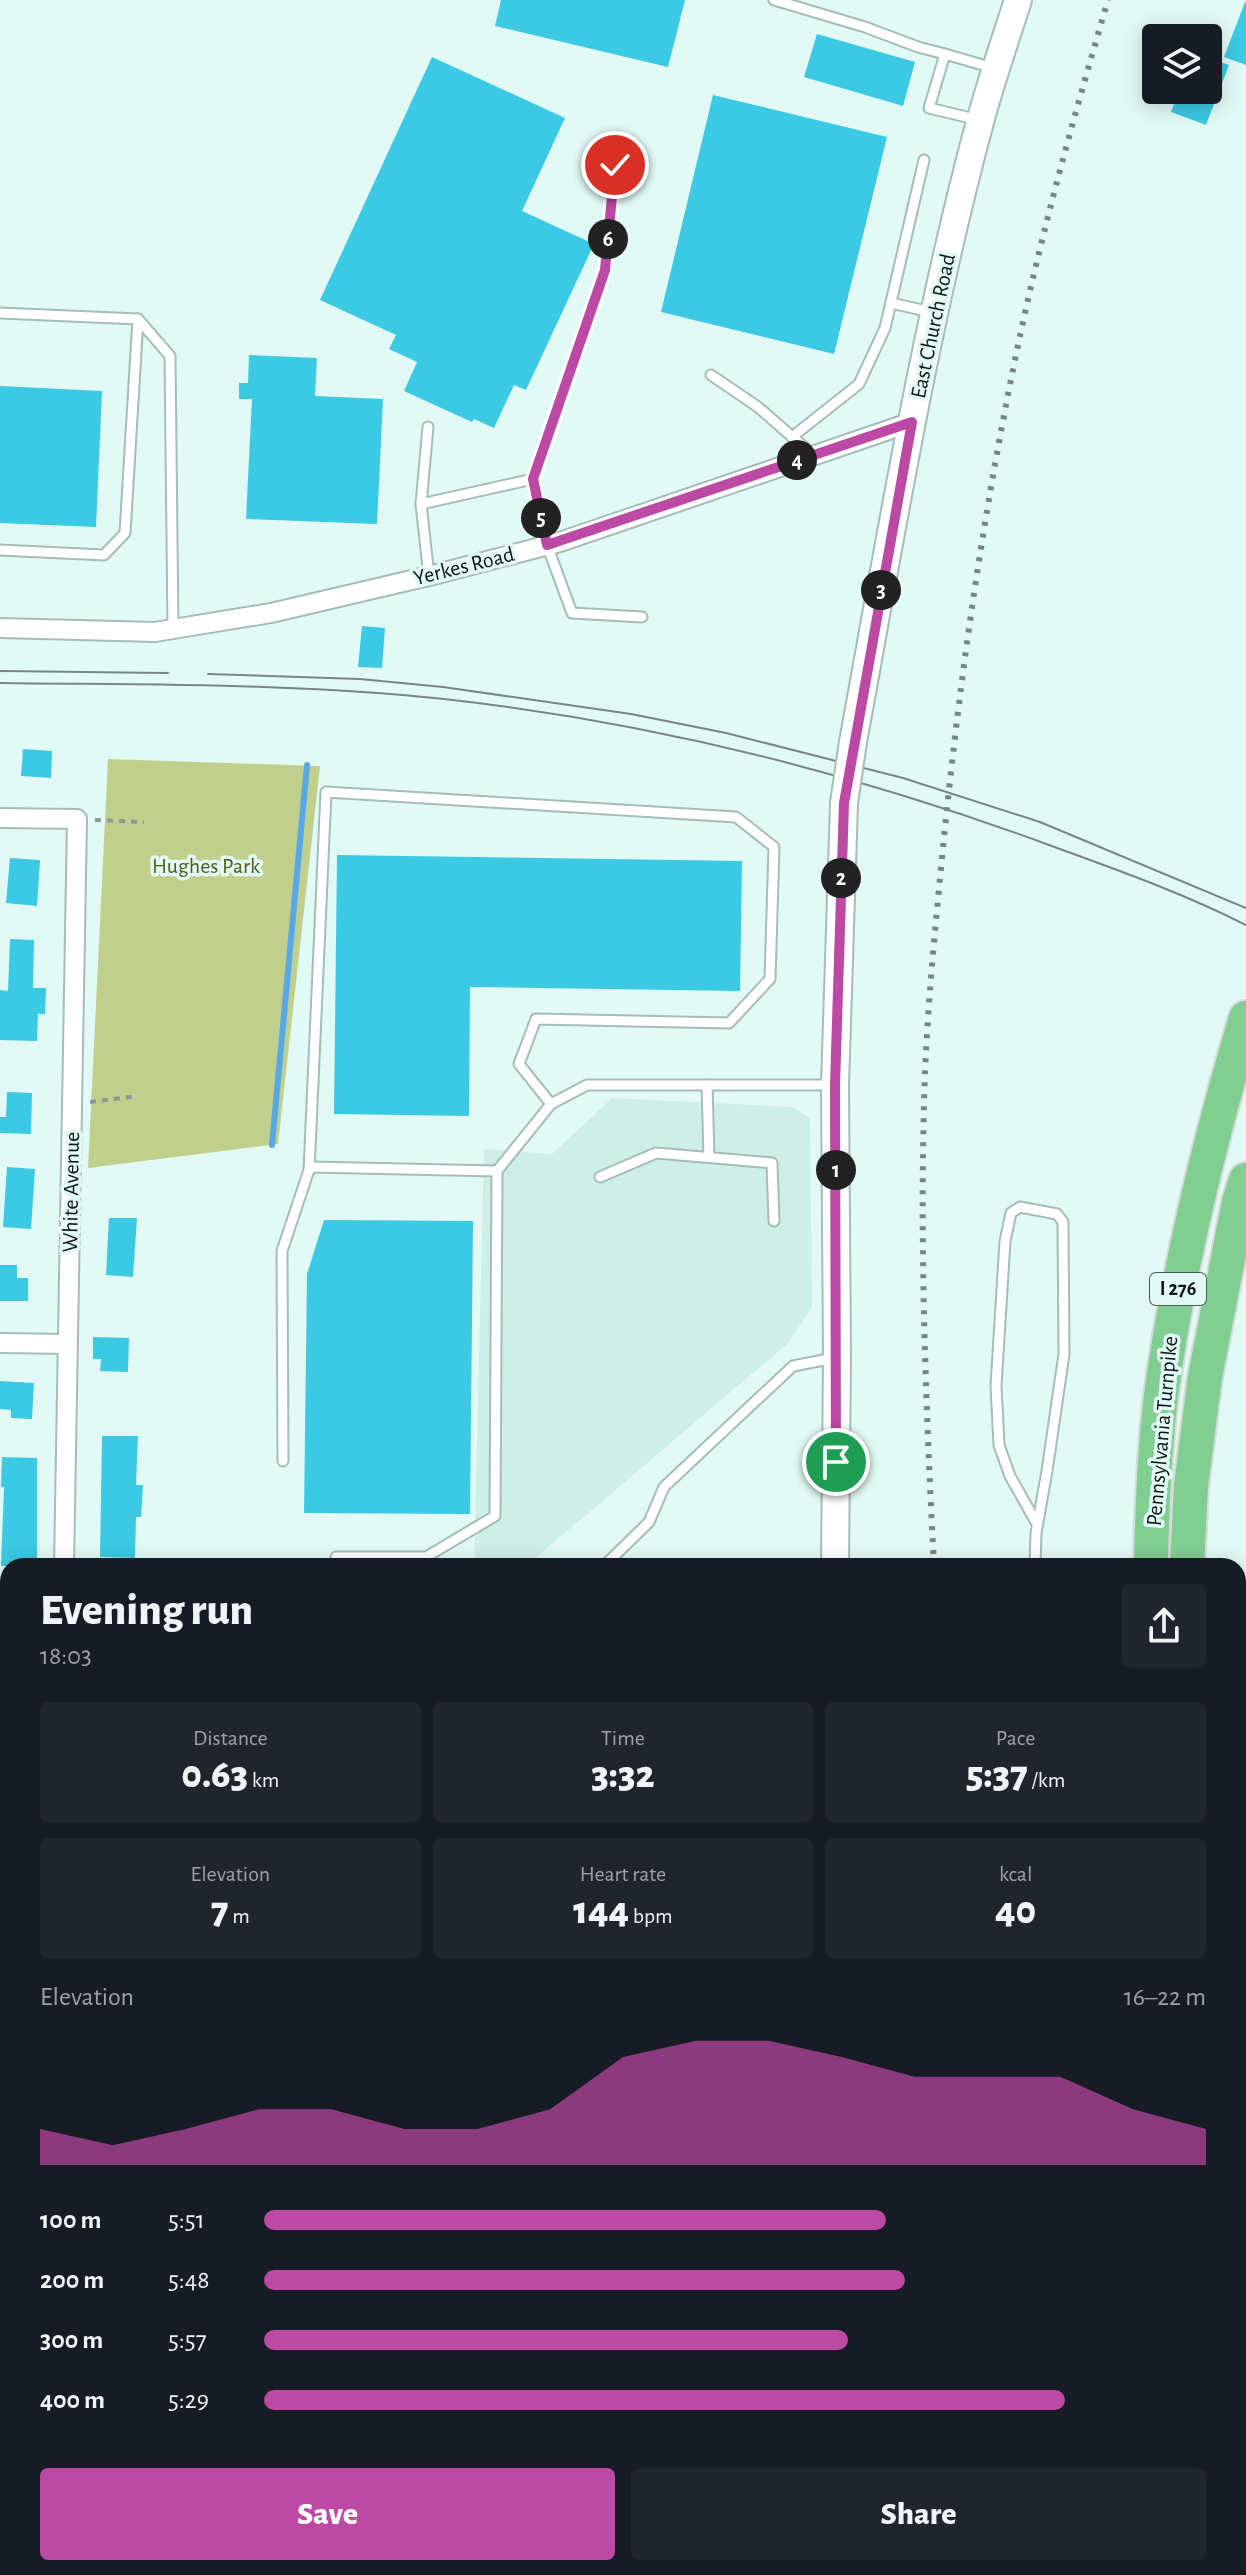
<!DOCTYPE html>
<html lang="en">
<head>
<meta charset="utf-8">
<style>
	body { margin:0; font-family:"Alegreya Sans",sans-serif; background:#20242c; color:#f1f3f6; height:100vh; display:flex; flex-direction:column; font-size:30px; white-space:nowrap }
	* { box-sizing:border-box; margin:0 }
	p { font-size:26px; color:#9ea1a6 }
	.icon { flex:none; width:44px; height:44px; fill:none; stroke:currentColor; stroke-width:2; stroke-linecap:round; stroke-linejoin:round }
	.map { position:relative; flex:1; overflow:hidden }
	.sheet { position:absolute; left:0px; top:1558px; width:1246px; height:1018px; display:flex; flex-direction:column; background:#171b24; border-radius:24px 24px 0 0; box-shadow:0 4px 20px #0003 }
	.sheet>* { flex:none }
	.fabs { position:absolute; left:1142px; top:24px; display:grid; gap:16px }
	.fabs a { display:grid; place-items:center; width:80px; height:80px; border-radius:8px; background:#171b24; box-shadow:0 4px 20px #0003; font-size:40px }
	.pin { position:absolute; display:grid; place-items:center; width:68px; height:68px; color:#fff; margin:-34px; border:4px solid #fff; border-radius:50%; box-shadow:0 2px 8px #0007 }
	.km { position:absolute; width:40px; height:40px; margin:-20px; border-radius:50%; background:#222; color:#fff; font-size:22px; line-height:40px; text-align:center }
	.round { display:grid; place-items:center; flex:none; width:84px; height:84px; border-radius:8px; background:#20242c }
	.head { display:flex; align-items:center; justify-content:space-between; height:136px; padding:0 40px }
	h1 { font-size:44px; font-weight:800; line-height:60px }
	.stats { display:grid; grid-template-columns:repeat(3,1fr); gap:12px; height:136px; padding:8px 40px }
	.stats div { display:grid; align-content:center; border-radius:8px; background:#20242c; text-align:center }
	.stats b { font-size:40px; font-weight:800 }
	.stats small { font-size:22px; font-weight:400 }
	.stats p { font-size:22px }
	.chart { height:224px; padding:16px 40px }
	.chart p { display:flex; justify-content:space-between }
	.chart svg { width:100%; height:144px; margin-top:8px; fill:#bc49a3; opacity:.7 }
	.primary-button { display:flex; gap:16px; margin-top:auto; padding:16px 40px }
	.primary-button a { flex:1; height:92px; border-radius:8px; background:#bc49a3; color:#fff; font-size:32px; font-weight:800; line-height:92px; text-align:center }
	.primary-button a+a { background:#20242c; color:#f1f3f6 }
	ul { padding:0 40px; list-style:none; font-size:26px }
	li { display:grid; grid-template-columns:128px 96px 1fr; align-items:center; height:60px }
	li i { height:20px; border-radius:10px; background:#bc49a3 }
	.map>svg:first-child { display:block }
	.built { fill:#ceefe8 }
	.green { fill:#c0d08c }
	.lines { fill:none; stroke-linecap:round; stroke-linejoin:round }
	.stream { stroke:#56a8e6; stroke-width:6 }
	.building { fill:#3bc9e3 }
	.lane-casing { stroke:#a5bcb7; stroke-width:13 }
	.street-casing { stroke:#a5bcb7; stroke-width:22 }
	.secondary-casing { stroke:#a5bcb7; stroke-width:30 }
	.highway-casing { stroke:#d8dad9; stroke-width:38 }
	.path { stroke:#899a97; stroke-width:4; stroke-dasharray:6 6; stroke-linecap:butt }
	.lane { stroke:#fff; stroke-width:9 }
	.street { stroke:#fff; stroke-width:18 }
	.secondary { stroke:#fff; stroke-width:26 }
	.highway { stroke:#81ce92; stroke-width:34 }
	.tram { stroke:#768682; stroke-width:2 }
	.rail { stroke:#768682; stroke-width:6; stroke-dasharray:4 8; stroke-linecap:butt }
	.secondary-bridge-casing { stroke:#a5bcb7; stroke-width:30; stroke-linecap:butt }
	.secondary-bridge { stroke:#fff; stroke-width:26 }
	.route-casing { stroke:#fff; stroke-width:16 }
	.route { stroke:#bc49a3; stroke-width:10 }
	.labels { text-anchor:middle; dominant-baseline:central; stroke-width:7; stroke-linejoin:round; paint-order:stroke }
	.shield { fill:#e2faf5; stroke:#4c5a57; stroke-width:2 }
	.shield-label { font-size:20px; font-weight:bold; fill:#0c1513 }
	.street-label { font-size:22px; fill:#0c1513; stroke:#e2faf5 }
	.park-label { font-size:22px; fill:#4f5b18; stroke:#e2faf5 }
</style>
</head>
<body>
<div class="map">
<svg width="1246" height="2575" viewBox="0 0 1246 2575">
	<rect width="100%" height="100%" fill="#e2faf5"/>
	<path class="built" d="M612,1098L793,1107L810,1118L812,1308L787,1344L526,1566H474L484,1149L552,1154Z"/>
	<path class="green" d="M108,759L320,766L278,1144L88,1168Z"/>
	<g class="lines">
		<path class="stream" d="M272,1145L307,765"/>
	</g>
	<g class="building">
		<path d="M501,0H685L668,67L495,26Z"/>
		<path d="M1245,2H1246V65L1224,57Z"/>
		<path d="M817,34L915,62L903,106L804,77Z"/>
		<path d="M432,57L565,118L522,211L594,244L526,390L514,385L494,428L474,419L472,422L404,391L417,362L389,349L396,335L320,300Z"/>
		<path d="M1208,58L1229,65L1206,125L1171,112L1179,90H1208Z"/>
		<path d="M713,95L887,137L834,354L661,312Z"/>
		<path d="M249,355L317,358L315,396L383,399L377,524L246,519L252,399H239V383H248Z"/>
		<path d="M0,386L102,391L96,527L0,523Z"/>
		<path d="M362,626L385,628L382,668L358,667Z"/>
		<path d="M23,749L52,751L51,778L21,776Z"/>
		<path d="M337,855L742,861L740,991L470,987L469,1116L334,1114Z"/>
		<path d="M10,858L40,860L37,906L6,903Z"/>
		<path d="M10,939L34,940L33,988H46L45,1014H38L37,1041L0,1040V990L8,991Z"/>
		<path d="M7,1092L32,1093L31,1134L0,1133V1117H6Z"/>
		<path d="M7,1167L35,1169L31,1229L3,1227Z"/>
		<path d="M109,1218H137L133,1277L106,1275Z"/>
		<path d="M324,1220L473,1221L470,1514L304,1513L307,1274Z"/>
		<path d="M0,1265H17V1278H28V1301H0Z"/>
		<path d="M93,1337L129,1338L128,1372L100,1371L101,1359H93Z"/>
		<path d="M0,1381L34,1383L32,1419L11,1418V1410L0,1409Z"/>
		<path d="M102,1436H138L136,1485H143L141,1517H136L135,1558L100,1557Z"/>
		<path d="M2,1457L37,1458V1566H1L4,1487H1Z"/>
	</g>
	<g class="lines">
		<g class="lane-casing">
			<g id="lane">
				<path d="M774,0L865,27L918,47L945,54"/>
				<path d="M979,120L929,108L945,54L993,68"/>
				<path d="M615,165L605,270L533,479L547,545L572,613L642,617"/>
				<path d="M891,303L931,312"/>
				<path d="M0,313L138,319L125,533L104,555L0,550"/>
				<path d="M138,319L170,356L173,629"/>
				<path d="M711,375L758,407L813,455"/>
				<path d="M792,437L859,384L885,328L924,160"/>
				<path d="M421,504L428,427"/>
				<path d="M429,576L421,504L533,479"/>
				<path d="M707,1085L709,1157"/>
				<path d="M309,1171L326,792L736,817L774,847L770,979L729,1023L536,1019L519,1064L551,1104"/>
				<path d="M497,1171L551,1104L587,1085H832"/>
				<path d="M600,1177L656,1153L772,1163L774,1221"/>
				<path d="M283,1461L282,1251L310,1167L497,1171L495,1516L426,1557H336"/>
				<path d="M604,1566L649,1522L664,1487L793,1366L834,1358"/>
				<path d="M1035,1566L1036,1533L1047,1471L1064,1354L1063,1222L1057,1214L1020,1207L1011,1213L1005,1241L996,1386L999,1445L1010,1476L1037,1524"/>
				<path d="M1238,2379L1246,2388"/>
				<path d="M1238,2508L1246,2507"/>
				<path d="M1030,2575L1031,2568"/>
			</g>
		</g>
		<g class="street-casing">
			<g id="street">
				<path d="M0,628L155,632L271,613L433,575L560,542L912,422"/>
				<path d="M0,818L77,819L64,1566"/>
				<path d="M0,1343L68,1344"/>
				<path d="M0,1976L8,1962"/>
			</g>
		</g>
		<g class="secondary-casing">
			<g id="secondary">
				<path d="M853,742C891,535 925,326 980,122C991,81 1005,41 1018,0"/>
				<path d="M835,1566L837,1358L835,1085L844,803"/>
				<path d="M0,2269L8,2276"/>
				<path d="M1238,2473L1246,2474"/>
				<path d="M809,2575V2568"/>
			</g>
		</g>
		<g class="highway-casing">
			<g id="highway">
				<path d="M1151,1566C1152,1509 1154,1453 1161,1396C1178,1268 1209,1142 1246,1018"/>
				<path d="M1187,1566L1191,1486L1205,1377L1239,1202L1246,1180"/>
				<path d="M1238,2038L1246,2068"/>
				<path d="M1238,2152L1246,2175"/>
			</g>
		</g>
		<g class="path">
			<path d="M95,820L144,822"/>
			<path d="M90,1102L137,1096"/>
		</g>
		<use href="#lane" class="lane"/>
		<use href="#street" class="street"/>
		<use href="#secondary" class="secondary"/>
		<use href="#highway" class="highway"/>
		<g class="tram">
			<path d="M0,671L168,673"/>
			<path d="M208,674L360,679L443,687L631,714L726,733L903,778L1040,822L1246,908"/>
			<path d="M0,683C148,685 297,683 444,699C651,722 854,773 1049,845C1115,869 1183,893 1246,925"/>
		</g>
		<g class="rail">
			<path d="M934,1566C926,1412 920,1258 924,1104C926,1022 934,940 942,858C959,682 984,505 1021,331C1045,220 1076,109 1108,0"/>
			<path d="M1125,2568L1127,2575"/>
		</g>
		<g class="secondary-bridge-casing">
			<path id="secondary-bridge" d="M844,803L853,742"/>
		</g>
		<use href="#secondary-bridge" class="secondary-bridge"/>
	</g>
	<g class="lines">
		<g class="route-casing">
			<path id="route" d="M615,165L605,270L533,479L547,545L912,422L844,803L835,1085L836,1462"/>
		</g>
		<use href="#route" class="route"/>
	</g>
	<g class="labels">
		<rect class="shield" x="1150" y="1273" width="56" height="32" rx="6"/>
		<g class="shield-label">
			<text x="1178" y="1289">I 276</text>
		</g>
		<g class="street-label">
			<text transform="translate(933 326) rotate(-78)">East Church Road</text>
			<text transform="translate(464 566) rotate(-14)">Yerkes Road</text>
			<text transform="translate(71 1192) rotate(-89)">White Avenue</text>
			<text transform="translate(1162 1431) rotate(-85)">Pennsylvania Turnpike</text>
		</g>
		<g class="park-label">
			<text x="206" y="866">Hughes Park</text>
		</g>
	</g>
</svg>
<div class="fabs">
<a><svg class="icon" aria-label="layers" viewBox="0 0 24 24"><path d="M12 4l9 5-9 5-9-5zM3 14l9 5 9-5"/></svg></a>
</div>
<div class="pin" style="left:836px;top:1462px;background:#1e9e55"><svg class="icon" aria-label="arrive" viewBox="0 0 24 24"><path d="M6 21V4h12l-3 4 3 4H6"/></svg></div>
<div class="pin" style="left:615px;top:165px;background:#d93025"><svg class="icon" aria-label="check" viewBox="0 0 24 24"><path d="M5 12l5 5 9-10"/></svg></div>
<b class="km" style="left:836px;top:1170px">1</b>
<b class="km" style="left:841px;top:878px">2</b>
<b class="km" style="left:881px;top:590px">3</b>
<b class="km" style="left:797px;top:460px">4</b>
<b class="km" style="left:541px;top:518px">5</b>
<b class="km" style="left:608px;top:239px">6</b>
<section class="sheet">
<div class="head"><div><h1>Evening run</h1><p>18:03</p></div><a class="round"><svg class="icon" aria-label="share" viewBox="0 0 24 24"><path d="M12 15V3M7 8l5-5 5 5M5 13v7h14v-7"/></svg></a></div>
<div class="stats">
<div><p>Distance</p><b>0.63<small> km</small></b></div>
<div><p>Time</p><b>3:32</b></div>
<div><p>Pace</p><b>5:37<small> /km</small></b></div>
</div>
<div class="stats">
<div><p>Elevation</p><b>7<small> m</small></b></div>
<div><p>Heart rate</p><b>144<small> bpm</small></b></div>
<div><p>kcal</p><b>40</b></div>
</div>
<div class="chart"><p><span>Elevation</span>16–22 m</p>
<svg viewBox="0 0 160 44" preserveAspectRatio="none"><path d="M0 44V33L10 38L20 33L30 27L40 27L50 33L60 33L70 27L80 11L90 6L100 6L110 11L120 17L130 17L140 17L150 27L160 33V44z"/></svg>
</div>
<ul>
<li><b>100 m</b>5:51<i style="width:66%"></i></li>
<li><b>200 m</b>5:48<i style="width:68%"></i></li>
<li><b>300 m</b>5:57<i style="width:62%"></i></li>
<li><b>400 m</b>5:29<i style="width:85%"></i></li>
</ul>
<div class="primary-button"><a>Save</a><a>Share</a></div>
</section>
</div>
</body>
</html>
